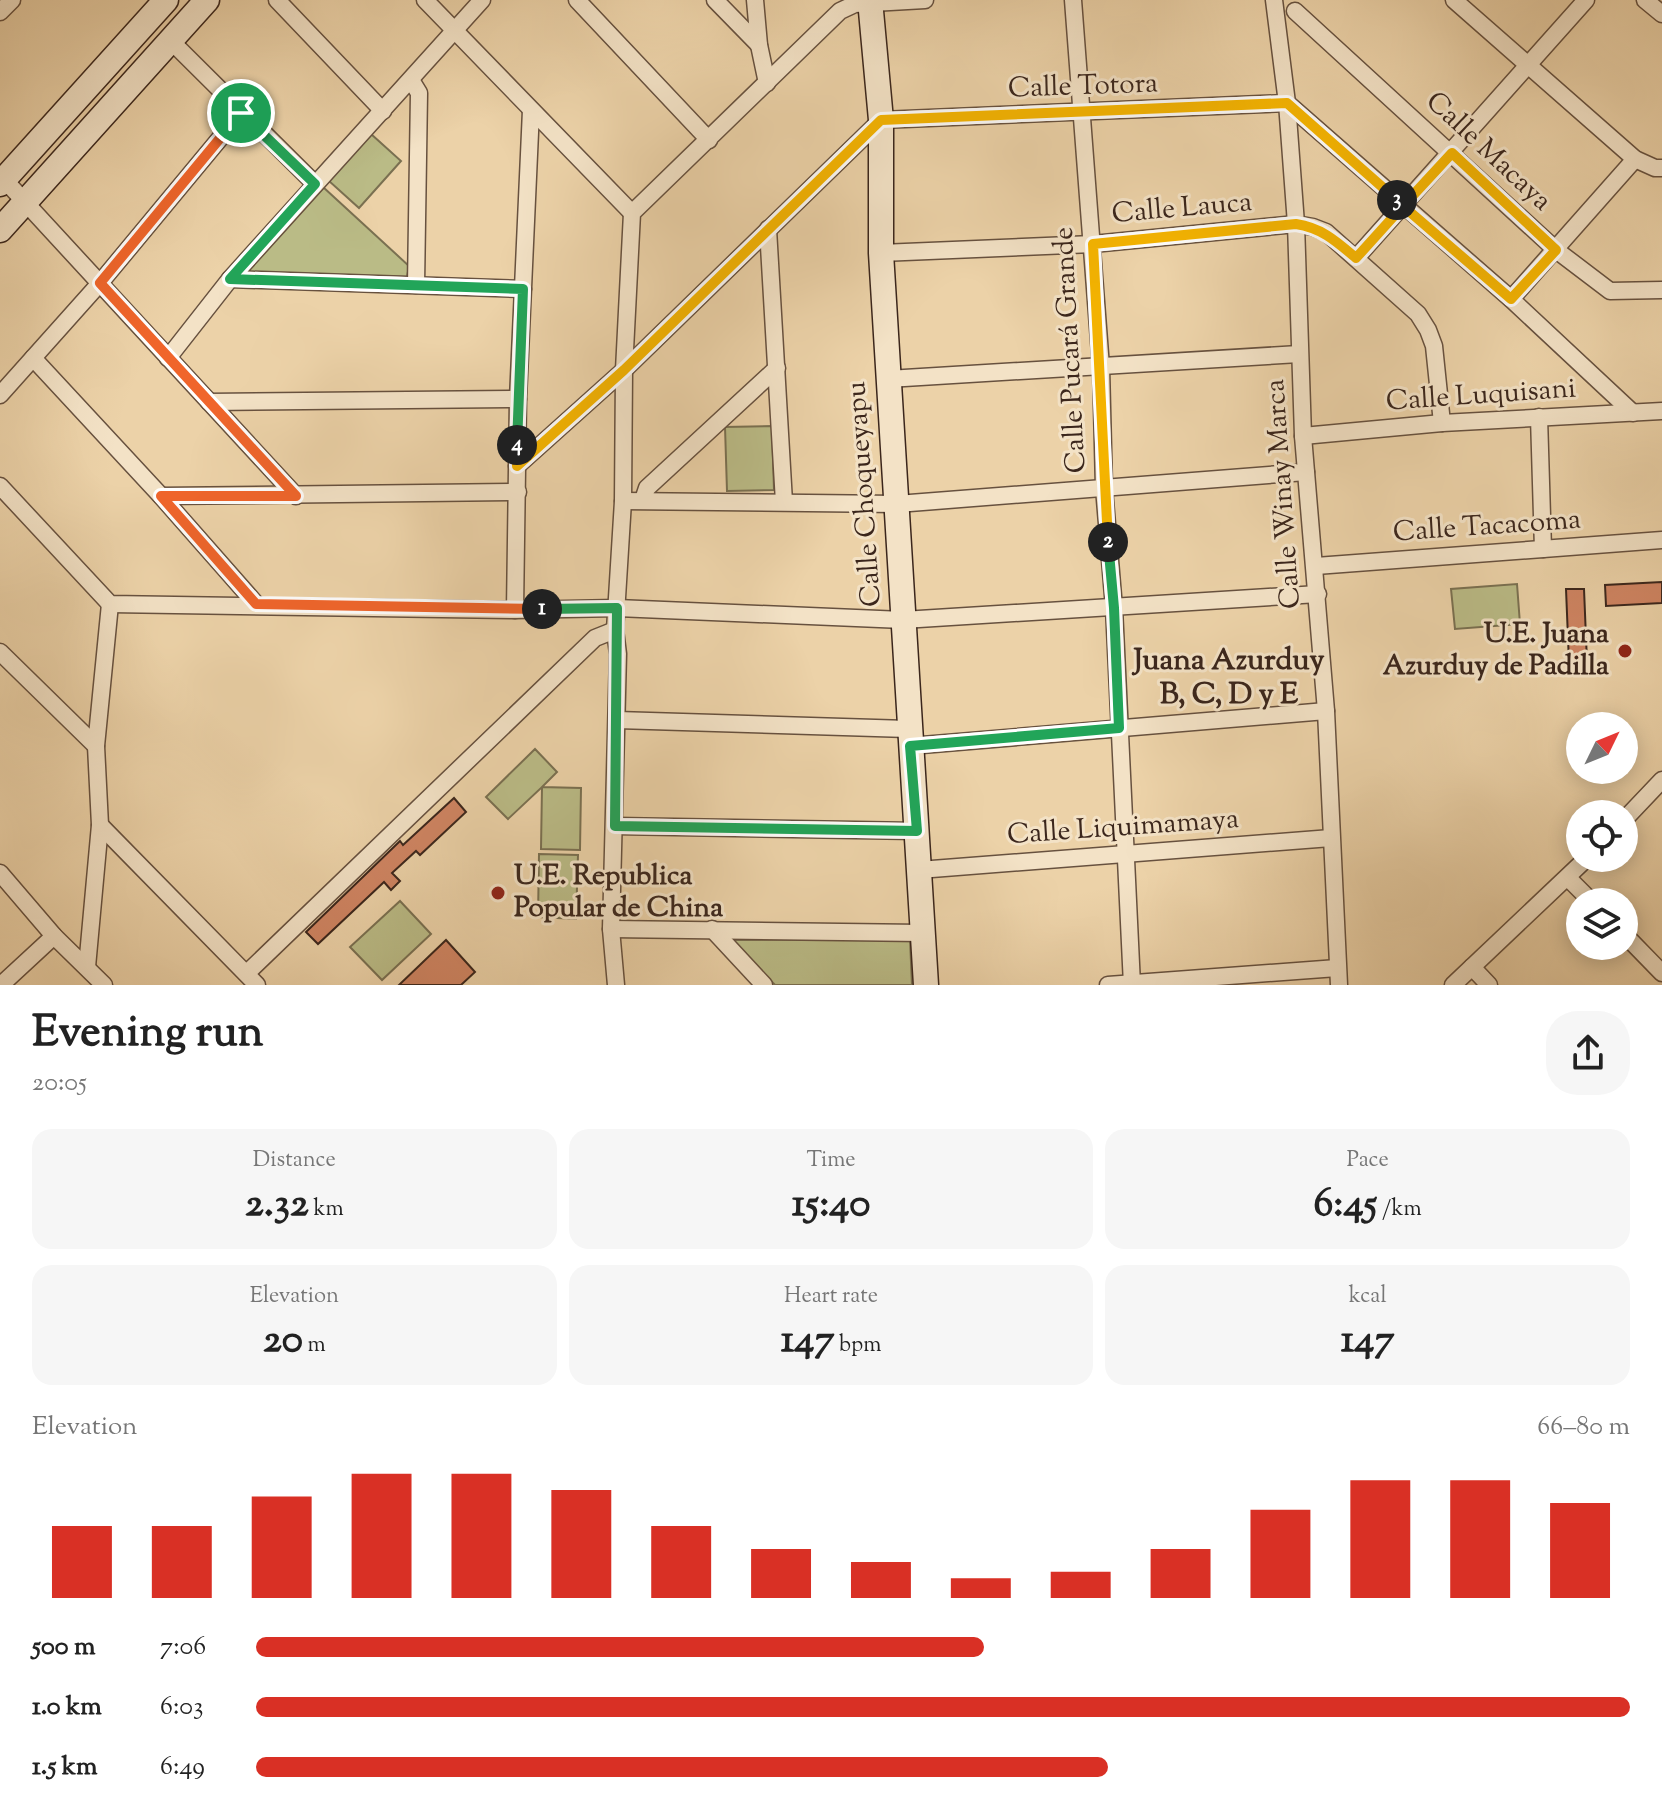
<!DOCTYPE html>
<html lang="en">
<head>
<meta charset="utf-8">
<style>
	body { margin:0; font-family:"Sorts Mill Goudy",serif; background:#f6f6f6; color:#222; height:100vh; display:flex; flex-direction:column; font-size:30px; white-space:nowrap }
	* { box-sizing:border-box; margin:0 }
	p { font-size:26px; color:#767676 }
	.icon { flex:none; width:44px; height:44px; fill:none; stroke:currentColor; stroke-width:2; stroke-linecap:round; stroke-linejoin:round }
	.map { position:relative; height:985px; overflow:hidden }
	.details { display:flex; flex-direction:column; background:#fff; flex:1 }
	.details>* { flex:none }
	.needle { width:52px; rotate:47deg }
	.tools { position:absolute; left:1566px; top:712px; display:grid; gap:16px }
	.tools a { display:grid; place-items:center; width:72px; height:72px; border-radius:50%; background:#fff; box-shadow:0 4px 20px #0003; font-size:40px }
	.pin { position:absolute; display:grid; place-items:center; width:68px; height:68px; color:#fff; margin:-34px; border:4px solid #fff; border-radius:50%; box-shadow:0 2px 8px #0007 }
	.km { position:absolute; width:40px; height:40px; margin:-20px; border-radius:50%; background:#222; color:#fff; font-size:22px; line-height:40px; text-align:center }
	.round { display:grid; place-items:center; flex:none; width:84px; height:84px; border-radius:32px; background:#f6f6f6 }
	.head { display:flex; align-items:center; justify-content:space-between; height:136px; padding:0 32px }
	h1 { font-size:44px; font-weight:700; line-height:60px }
	.stats { display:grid; grid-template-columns:repeat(3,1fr); gap:12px; height:136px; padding:8px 32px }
	.stats div { display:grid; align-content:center; border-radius:20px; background:#f6f6f6; text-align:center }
	.stats b { font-size:40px; font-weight:700 }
	.stats small { font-size:22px; font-weight:400 }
	.stats p { font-size:22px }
	.chart { height:224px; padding:16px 32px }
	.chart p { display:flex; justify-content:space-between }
	.chart svg { width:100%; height:144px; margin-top:8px; stroke:#d93025; stroke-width:6 }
	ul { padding:0 32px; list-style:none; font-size:26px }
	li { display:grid; grid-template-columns:128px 96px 1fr; align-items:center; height:60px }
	li i { height:20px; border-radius:10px; background:#d93025 }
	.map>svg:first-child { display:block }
	.green { fill:#babb86; stroke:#7a7051; stroke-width:2 }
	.building { fill:#d08563; stroke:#3b261c; stroke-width:2 }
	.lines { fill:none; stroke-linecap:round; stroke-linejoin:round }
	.street-casing { stroke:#67513f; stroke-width:19 }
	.secondary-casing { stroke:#3b261c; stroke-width:27 }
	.street { stroke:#f3e2c6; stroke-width:16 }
	.secondary { stroke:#f3e2c6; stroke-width:24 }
	.split-1-casing { stroke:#fff; stroke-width:16 }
	.split-2-casing { stroke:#fff; stroke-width:16 }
	.split-3-casing { stroke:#fff; stroke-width:16 }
	.split-4-casing { stroke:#fff; stroke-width:16 }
	.split-5-casing { stroke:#fff; stroke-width:16 }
	.split-1 { stroke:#f0652b; stroke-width:10 }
	.split-2 { stroke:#22a559; stroke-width:10 }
	.split-3 { stroke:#f5b400; stroke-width:10 }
	.split-4 { stroke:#f5b400; stroke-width:10 }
	.split-5 { stroke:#22a559; stroke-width:10 }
	.poi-dot { fill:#8f2418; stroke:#f3e2c6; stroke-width:3 }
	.labels { text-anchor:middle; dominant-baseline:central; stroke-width:6; stroke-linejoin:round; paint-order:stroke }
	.street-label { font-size:28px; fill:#3b261c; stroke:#f3e2c6 }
	.poi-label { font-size:28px; font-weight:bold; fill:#3b261c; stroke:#f3e2c6; text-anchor:end }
	.neighbourhood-label { font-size:30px; font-weight:bold; fill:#3b261c; stroke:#f3e2c6 }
</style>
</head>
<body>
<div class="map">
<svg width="1662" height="985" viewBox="0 0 1662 985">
	<rect width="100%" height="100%" fill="#ecd2a8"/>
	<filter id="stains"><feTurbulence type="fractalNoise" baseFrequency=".0025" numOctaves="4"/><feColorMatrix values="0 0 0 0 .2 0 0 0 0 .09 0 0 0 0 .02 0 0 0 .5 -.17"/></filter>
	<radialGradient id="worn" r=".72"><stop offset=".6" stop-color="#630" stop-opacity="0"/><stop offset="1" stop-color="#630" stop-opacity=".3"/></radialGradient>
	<g class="green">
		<path d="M371,134L401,161L359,208L329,181Z"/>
		<path d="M323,187L409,266L407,277L251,273L248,268Z"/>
		<path d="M772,426L774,490L727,491L725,427Z"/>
		<path d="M1517,584L1520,624L1455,629L1451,589Z"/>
		<path d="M535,749L557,772L542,787L581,788L580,850L541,849L542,787L508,819L486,797Z"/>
		<path d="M539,854L578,855L576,919L538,917Z"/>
		<path d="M400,901L431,934L382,980L350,947Z"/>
		<path d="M910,939L912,985H775L732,940Z"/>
	</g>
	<g class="building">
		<path d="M1662,582V603L1606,606L1605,585Z"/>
		<path d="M1566,589H1584L1587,662L1569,663Z"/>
		<path d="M454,798L466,812L420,855L416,851L392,873L400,881L391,890L384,882L318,944L306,932L400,841L403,845Z"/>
		<path d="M446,940L475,972L461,985H399Z"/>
	</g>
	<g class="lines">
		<g class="street-casing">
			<g id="street">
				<path d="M277,0L383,111"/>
				<path d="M425,0L632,213"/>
				<path d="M577,0L709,140"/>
				<path d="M715,0L759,45"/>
				<path d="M755,0L759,45L767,83"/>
				<path d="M1073,0L1101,367L1104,488L1114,608L1132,985"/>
				<path d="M1274,0L1287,103L1296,224L1303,436L1326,711L1339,985"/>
				<path d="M1454,0L1635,159L1655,168H1662"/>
				<path d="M1645,0L1662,14"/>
				<path d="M1295,11L1556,250L1610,291L1662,290"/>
				<path d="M0,12L12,0"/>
				<path d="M170,40L315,184"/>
				<path d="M411,80L419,93L416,285"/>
				<path d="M0,175L296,496"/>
				<path d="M768,229L784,502"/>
				<path d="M881,253L1093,244L1296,224L1313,227L1326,232L1418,314L1428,330L1434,346L1442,423"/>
				<path d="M1356,258L1586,0"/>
				<path d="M230,279L523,289"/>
				<path d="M1511,299L1635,159"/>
				<path d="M33,358L161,496L256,604"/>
				<path d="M168,358L230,279L482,0"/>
				<path d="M888,379L1299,354"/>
				<path d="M0,395L100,283L241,113"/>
				<path d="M209,402L518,399"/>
				<path d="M1539,417L1543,549"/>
				<path d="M1303,436L1442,423L1662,411"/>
				<path d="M517,466L624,370L881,120L1287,103L1511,299L1633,413"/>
				<path d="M0,486L110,604L515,610L617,608L903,620L1318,594"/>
				<path d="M161,496L518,492"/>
				<path d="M643,500L647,488L777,368"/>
				<path d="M623,501L897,504L1306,472"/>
				<path d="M1316,566L1662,540"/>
				<path d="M515,610L518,399L531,110"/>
				<path d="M0,652L96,746"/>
				<path d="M617,720L908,729"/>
				<path d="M910,746L1326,711"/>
				<path d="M1624,820L1662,780"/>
				<path d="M100,825L257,985"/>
				<path d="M615,826L917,831"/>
				<path d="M919,870L1331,838"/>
				<path d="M0,873L54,936L104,985"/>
				<path d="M1568,878L1592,902"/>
				<path d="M611,929L922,933"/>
				<path d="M712,929L764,985"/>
				<path d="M1624,934L1662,973"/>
				<path d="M87,967L100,825L96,746L110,604"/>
				<path d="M1472,967L1489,985"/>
				<path d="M247,973L595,638L615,630"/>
				<path d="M1,985L54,936"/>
				<path d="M616,985L611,929L618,654L615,630L623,501L624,370L632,213L840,11L855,4L925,0"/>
				<path d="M1108,985L1337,968"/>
				<path d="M1453,985L1587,858"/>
			</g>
		</g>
		<g class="secondary-casing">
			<g id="secondary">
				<path d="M870,0L881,120V253L926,985"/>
				<path d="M0,184L166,0"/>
				<path d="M0,230L207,0"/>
			</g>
		</g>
		<use href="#street" class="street"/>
		<use href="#secondary" class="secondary"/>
	</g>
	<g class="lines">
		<g class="split-1-casing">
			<path id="split-1" d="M241,113L100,283L296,496H161L256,604L542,609"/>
		</g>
		<g class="split-2-casing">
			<path id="split-2" d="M542,609L617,608L615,826L917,831L910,746L1119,728L1114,608L1108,542"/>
		</g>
		<g class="split-3-casing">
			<path id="split-3" d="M1108,542L1093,244L1296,224C1322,228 1336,241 1356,258L1403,206L1511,299L1556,250L1452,153L1403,206L1397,200"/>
		</g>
		<g class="split-4-casing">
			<path id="split-4" d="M517,445V466L624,370L881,120L1287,103L1397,200"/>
		</g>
		<g class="split-5-casing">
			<path id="split-5" d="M241,113L315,184L230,279L523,289L517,445"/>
		</g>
		<use href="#split-1" class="split-1"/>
		<use href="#split-2" class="split-2"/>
		<use href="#split-3" class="split-3"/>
		<use href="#split-4" class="split-4"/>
		<use href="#split-5" class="split-5"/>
	</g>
	<g class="poi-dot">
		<circle cx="1625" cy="651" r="8"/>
		<circle cx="498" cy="893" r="8"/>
	</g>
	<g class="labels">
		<g class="street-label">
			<text transform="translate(1083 87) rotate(-2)">Calle Totora</text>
			<text transform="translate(1488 152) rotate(43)">Calle Macaya</text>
			<text transform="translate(1182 209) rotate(-5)">Calle Lauca</text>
			<text transform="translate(1071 350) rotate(-93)">Calle Pucará Grande</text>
			<text transform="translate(1481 396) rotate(-4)">Calle Luquisani</text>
			<text transform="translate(865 494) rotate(-94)">Calle Choqueyapu</text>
			<text transform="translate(1284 494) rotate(-94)">Calle Winay Marca</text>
			<text transform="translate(1487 527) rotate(-4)">Calle Tacacoma</text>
			<text transform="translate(1123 828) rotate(-4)">Calle Liquimamaya</text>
		</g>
		<g class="poi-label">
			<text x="1609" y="635">U.E. Juana<tspan x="1609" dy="32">Azurduy de Padilla</tspan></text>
			<text x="514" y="877" text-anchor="start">U.E. Republica<tspan x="514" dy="32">Popular de China</tspan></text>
		</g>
		<g class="neighbourhood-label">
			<text x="1229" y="661">Juana Azurduy<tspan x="1229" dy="34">B, C, D y E</tspan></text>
		</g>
	</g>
	<rect width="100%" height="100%" filter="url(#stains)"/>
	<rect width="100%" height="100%" fill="url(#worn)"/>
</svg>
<div class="tools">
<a><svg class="needle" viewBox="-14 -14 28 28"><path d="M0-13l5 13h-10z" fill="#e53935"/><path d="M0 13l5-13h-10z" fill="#767676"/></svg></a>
<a><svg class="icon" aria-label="locate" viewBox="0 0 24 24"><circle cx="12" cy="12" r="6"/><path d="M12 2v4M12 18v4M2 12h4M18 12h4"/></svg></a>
<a><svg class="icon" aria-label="layers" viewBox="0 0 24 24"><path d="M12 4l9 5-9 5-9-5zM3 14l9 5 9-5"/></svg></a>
</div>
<div class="pin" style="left:241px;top:113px;background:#1e9e55"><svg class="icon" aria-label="arrive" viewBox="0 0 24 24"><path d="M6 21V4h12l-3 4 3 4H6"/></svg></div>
<b class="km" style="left:542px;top:609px">1</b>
<b class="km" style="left:1108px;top:542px">2</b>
<b class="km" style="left:1397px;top:200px">3</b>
<b class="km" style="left:517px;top:445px">4</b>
</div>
<section class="details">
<div class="head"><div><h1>Evening run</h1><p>20:05</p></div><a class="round"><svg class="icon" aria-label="share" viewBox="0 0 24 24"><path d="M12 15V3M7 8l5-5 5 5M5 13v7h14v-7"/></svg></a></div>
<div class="stats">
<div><p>Distance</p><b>2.32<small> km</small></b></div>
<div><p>Time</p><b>15:40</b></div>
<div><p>Pace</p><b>6:45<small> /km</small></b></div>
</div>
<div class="stats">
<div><p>Elevation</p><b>20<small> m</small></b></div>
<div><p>Heart rate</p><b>147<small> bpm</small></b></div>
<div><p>kcal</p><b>147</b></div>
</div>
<div class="chart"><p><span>Elevation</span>66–80 m</p>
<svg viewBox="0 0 160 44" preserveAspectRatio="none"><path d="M5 44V22M15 44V22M25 44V13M35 44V6M45 44V6M55 44V11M65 44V22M75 44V29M85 44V33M95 44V38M105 44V36M115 44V29M125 44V17M135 44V8M145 44V8M155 44V15"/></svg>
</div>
<ul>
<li><b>500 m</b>7:06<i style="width:53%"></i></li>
<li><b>1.0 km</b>6:03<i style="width:100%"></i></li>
<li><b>1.5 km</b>6:49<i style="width:62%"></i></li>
</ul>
</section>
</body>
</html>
